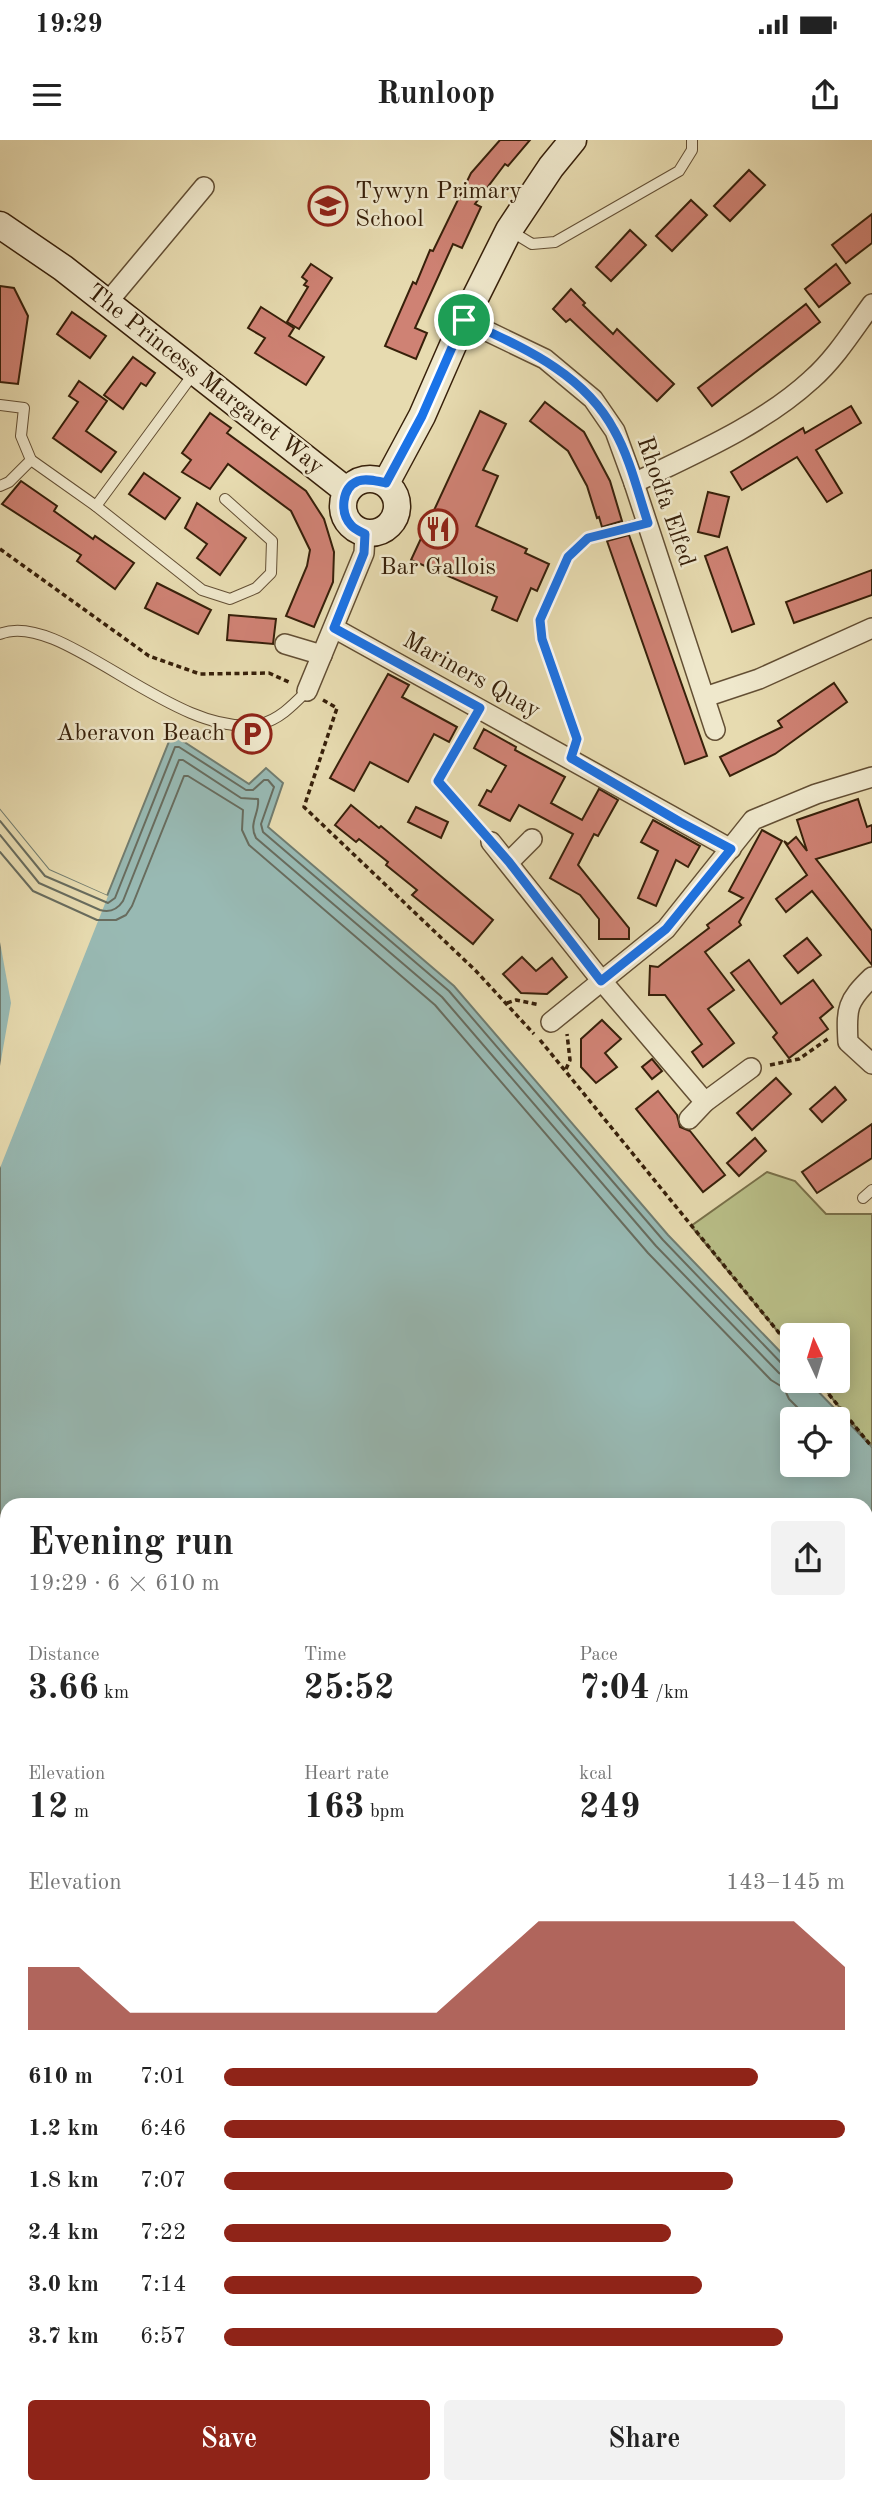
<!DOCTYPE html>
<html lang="en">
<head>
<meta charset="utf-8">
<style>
	body { margin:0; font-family:"Old Standard TT",serif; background:#f2f2f2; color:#222; height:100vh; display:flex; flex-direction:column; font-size:26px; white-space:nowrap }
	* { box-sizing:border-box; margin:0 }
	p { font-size:23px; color:#767676 }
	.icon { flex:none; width:38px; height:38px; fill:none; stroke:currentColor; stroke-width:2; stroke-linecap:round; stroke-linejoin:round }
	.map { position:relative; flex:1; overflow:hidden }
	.details { position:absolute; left:0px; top:1358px; width:873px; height:996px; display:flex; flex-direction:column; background:#fff; border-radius:21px 21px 0 0; box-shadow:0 4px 18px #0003 }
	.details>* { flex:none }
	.needle { width:46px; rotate:356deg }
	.tools { position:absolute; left:780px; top:1183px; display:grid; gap:14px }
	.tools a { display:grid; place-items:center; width:70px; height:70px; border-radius:7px; background:#fff; box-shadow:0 4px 18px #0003; font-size:35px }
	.pin { position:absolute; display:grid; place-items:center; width:60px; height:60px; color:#fff; margin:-30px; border:4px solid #fff; border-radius:50%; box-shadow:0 2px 7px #0007 }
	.round { display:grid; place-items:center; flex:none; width:74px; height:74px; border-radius:7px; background:#f2f2f2 }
	.overview { display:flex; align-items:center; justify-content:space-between; height:119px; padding:0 28px }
	h1 { font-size:38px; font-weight:800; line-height:52px }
	.stats { display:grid; grid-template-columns:repeat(3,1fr); gap:10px; height:119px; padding:7px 28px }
	.stats div { display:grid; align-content:center }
	.stats b { font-size:35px; font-weight:800 }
	.stats small { font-size:19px; font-weight:400 }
	.stats p { font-size:19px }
	.chart { height:196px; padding:14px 28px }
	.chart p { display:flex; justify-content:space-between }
	.chart svg { width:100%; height:126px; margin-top:7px; fill:#8f2418; opacity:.7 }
	.action { display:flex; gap:14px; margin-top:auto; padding:14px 28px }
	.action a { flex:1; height:80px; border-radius:7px; background:#8f2418; color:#fff; font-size:28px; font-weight:800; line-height:80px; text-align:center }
	.action a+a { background:#f2f2f2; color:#222 }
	ul { padding:0 28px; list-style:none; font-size:23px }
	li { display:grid; grid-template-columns:112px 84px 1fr; align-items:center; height:52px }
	li i { height:18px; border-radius:9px; background:#8f2418 }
	.status { display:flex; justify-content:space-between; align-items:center; height:49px; padding:0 35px; background:#fff; direction:ltr }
	.status svg { height:19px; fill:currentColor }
	header { display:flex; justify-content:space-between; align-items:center; height:91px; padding:0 28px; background:#fff; font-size:32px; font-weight:800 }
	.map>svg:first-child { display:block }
	.green { fill:#b9bf88; stroke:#787049; stroke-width:2 }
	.water { fill:#98b9b3; stroke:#717c6f; stroke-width:2; fill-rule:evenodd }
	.pier { fill:#e7dbb0 }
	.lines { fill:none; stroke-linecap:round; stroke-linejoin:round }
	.shore { stroke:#686c5e; stroke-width:2 }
	.building { fill:#cf8274; stroke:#37200a; stroke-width:2 }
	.lane-casing { stroke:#634f34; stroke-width:12 }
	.street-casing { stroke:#634f34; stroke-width:22 }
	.secondary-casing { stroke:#37200a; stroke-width:29 }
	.path { stroke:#37200a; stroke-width:3.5; stroke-dasharray:5 3.5; stroke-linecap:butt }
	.lane { stroke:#efe8cc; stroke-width:10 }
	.street { stroke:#efe8cc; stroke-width:19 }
	.secondary { stroke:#efe8cc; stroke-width:26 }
	.route-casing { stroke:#fff; stroke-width:14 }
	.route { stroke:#1a73e8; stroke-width:9 }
	.labels { text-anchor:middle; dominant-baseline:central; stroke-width:5; stroke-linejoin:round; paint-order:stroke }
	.poi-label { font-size:24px; fill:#37200a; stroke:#efe8cc; text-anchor:start }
	.street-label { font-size:24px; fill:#37200a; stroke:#efe8cc }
</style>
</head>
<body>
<div class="status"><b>19:29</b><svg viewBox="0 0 49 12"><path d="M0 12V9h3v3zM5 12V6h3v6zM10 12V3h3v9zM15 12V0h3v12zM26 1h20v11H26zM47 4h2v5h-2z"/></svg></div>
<header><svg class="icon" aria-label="menu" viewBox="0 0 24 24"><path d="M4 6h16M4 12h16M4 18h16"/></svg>Runloop<svg class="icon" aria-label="share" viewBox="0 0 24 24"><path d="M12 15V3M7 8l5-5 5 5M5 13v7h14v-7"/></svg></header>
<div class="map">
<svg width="872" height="2353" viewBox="0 0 872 2353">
	<rect width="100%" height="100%" fill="#e7dbb0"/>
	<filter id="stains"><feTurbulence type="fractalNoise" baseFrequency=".00286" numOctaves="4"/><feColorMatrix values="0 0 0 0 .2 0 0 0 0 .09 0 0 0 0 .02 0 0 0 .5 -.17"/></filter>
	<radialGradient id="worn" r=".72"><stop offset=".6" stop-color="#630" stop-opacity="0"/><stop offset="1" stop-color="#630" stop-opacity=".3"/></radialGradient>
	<path class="green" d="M767,1032L795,1041L826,1074H872V1307L818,1241H838V1195H793V1210L691,1086Z"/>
	<path class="water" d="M172,594L249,644L266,628L283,643L268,687L454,846L668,1095L793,1225V1241H808L872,1307V1772L866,1773V1365H7V2347H866V1782L872,1784V2353H0V670L49,730L107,756ZM793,1279H838V1325H793Z"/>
	<g class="pier">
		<path d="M0,670L49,730L108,756L0,1028V926L11,863L0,802Z"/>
		<path d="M866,1779L872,1781V1905L866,1907Z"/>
		<path d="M7,2052V2112L0,2113V2055Z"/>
		<path d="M872,2310V2353H686L713,2347H866V2311Z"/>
	</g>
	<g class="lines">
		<g class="shore">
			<path d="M0,681L45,736L108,763L115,758L175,607H179L246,650H253L264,640H268L274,647L261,684L263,692L449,851L663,1100L785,1227L793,1229"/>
			<path d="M0,695L39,743L100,770C110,773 117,770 123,761L179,620H183L241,658L258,659C260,673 248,683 256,698L442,857L656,1106L779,1233L793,1239"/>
			<path d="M0,712L33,751L97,780H116L126,775L132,766L184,636H188L243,670L242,690L249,705L435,865L648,1113L771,1240L784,1248L789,1259L809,1279"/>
		</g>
	</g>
	<g class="building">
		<path d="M500,0H530L508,26L505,24L475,64L481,67L462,108L453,104L415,188L427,193L416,219L385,206L413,142L416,144L430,110L433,111L471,33Z"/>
		<path d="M749,30L765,45L730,81L714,66Z"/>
		<path d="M691,60L707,75L672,111L656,96Z"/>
		<path d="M872,74V103L846,123L832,105Z"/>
		<path d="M630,90L646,105L611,141L596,127Z"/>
		<path d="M311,124L332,138L299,189L287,182L308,147L304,145L307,141L302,137Z"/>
		<path d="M836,124L850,143L819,167L805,149Z"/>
		<path d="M0,146L14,148L28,176L18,244L0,242Z"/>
		<path d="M571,149L585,163L583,165L613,194L617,189L674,244L657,261L570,179L566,182L553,169Z"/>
		<path d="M806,164L820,182L712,266L698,248Z"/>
		<path d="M261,167L294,188L289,196L324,217L306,245L255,213L265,198L248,188Z"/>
		<path d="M72,172L106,196L90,218L57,194Z"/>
		<path d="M133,217L155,233L146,246L141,243L123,269L104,255Z"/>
		<path d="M79,241L107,261L86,291L116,312L101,332L53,298L78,262L69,256Z"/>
		<path d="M545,262L584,292L610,341L622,381L602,387L599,377L597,378L587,346L568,311L530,281Z"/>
		<path d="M851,266L861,283L816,310L842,353L827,362L797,317L742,350L731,332L803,288L805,293Z"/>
		<path d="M480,271L506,284L483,330L498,336L476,386L527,409L525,413L549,424L537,451L531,448L517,481L492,470L497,457L411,420Z"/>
		<path d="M210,273L231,288L227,293L306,351L324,379L334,412L333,442L314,487L286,476L307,426L310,410L291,371L228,324L210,349L182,332L191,320L182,313Z"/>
		<path d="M144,333L180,358L165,379L129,354Z"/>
		<path d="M21,341L57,366L54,371L93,399L95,396L134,423L115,449L77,421L81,415L2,364Z"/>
		<path d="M708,352L729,357L719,397L698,392Z"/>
		<path d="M197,363L246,398L220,435L197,418L207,404L185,388Z"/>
		<path d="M629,395L707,616L685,624L607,401Z"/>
		<path d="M727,407L754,484L732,492L705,416Z"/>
		<path d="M872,430V455L794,483L786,462Z"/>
		<path d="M157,443L211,470L198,494L145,468Z"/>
		<path d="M229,475L276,479L273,504L227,500Z"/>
		<path d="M388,534L409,545L402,557L457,587L449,602L434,594L408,642L370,622L354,651L330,638Z"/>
		<path d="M834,543L847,562L775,614L730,636L720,617L782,587L778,581Z"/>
		<path d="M484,589L516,607L515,610L565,637L551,663L582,680L599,649L618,660L598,696L594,694L578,725L629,788V799H599V779L580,755L550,738L573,694L519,665L510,681L479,665L487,650L491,652L506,626L474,608Z"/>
		<path d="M858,659L867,687L872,685V702L816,719L872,791V825L812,751L786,772L776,759L807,735L784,701L788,704L796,697L807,711L797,680Z"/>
		<path d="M351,665L379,688L381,686L493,780L473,804L412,755L417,750L386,725L388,722L359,699L356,702L335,685Z"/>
		<path d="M416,667L448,682L441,698L408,682Z"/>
		<path d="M653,680L700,706L688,727L676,720L656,766L638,758L658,711L641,702Z"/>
		<path d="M762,690L782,701L739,782L741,785L705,812L734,850L708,869L734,903L703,927L692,912L702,904L665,855H649L650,826L658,827L709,788L707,785L743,758L729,751Z"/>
		<path d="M807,798L821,815L798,833L784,816Z"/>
		<path d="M522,817L536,831L552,818L567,837L547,854L521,853L503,834Z"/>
		<path d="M749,820L781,864L813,840L833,867L820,878L828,889L789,918L773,897L777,893L731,833Z"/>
		<path d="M602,880L621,899L605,913L617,927L596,943L581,927V899Z"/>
		<path d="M652,919L662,931L652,939L642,927Z"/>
		<path d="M776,938L791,954L752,990L737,973Z"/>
		<path d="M835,947L846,960L822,982L810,969Z"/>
		<path d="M658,951L677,975L680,987L690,991L725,1035L703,1052L636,969Z"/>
		<path d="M872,984V1018L817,1053L802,1032Z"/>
		<path d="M755,998L766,1011L739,1036L727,1023Z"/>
	</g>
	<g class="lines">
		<g class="lane-casing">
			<g id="lane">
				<path d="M509,90L532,104L555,102L679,31L692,10V0"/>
				<path d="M0,265L24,268L21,296L31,320L96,366L202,450L230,459L256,448L271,433L272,401L225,359"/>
				<path d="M0,346L9,342L31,320"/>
				<path d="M96,366L194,233"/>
				<path d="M0,494C61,468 175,601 260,584C279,580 294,564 307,551"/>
				<path d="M571,618L577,599L542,499L540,480L568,417L588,398L647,382"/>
				<path d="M438,641L480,568"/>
				<path d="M863,1058L872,1050"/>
			</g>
		</g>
		<g class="street-casing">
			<g id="street">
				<path d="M107,163L204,47"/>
				<path d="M464,180L545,219L593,259L615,291L634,343L715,590"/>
				<path d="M634,343C694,314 762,285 811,240C835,219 853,190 872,164"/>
				<path d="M334,488L731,709"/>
				<path d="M285,504L322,515"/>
				<path d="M307,551L364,413L365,394"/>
				<path d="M705,557L759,539L872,488"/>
				<path d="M491,702L601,840L705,962"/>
				<path d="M509,722L532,699"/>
				<path d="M872,837C847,861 846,868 848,902L872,924"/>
				<path d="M551,882L666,789L753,680L816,654L872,637"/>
				<path d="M689,979L705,962L751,928"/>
			</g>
		</g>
		<g class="secondary-casing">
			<g id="secondary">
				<path d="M0,85L63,128L347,351"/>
				<circle cx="370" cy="366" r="27"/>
				<path d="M386,343L422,276L464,180L509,90L551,27L573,0"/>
			</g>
		</g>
		<g class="path">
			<path d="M0,409L149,516L200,534L269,533L291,543"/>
			<path d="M323,560L337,568L304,667L476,831L534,894"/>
			<path d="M447,650L478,687"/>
			<path d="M507,863L516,860L540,865"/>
			<path d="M540,900L793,1210"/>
			<path d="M770,925L799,919L829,898"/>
			<path d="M566,929L570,920L567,894"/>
			<path d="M818,1241L872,1307"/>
		</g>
		<use href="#lane" class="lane"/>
		<use href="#street" class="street"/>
		<use href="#secondary" class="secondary"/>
	</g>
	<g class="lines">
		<g class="route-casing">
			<path id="route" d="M464,180C521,207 583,232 614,290C630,318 638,353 648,383L588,398L568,417L540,480L542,499L577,599L571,618L680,682L731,709L666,789L601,841L509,722L438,641L480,568L334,488L364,413L365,394C361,392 354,389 351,385C340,373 341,348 358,341C366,338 377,341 386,343L422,276Z"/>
		</g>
		<use href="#route" class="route"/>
	</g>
	<defs>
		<g id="school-ring" transform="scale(2.0125)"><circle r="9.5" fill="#efe8cc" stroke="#8f2418" stroke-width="1.5"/><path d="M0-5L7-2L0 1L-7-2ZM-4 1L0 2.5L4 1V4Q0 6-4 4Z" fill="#8f2418"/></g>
		<g id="restaurant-ring" transform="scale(2.0125)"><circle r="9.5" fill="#efe8cc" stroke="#8f2418" stroke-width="1.5"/><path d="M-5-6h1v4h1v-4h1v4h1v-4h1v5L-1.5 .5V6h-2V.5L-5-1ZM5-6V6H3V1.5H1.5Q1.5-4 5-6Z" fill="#8f2418"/></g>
		<g id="parking-ring" transform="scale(2.0125)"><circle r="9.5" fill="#efe8cc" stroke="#8f2418" stroke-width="1.5"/><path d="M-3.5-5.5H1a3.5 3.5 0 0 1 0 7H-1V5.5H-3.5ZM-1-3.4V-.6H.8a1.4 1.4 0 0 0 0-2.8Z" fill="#8f2418"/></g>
	</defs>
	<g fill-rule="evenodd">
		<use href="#school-ring" x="328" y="66"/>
		<use href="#restaurant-ring" x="438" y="389"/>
		<use href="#parking-ring" x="252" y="594"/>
	</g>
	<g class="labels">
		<g class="poi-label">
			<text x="355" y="52">Tywyn Primary<tspan x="355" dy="28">School</tspan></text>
			<text x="438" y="428" text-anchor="middle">Bar Gallois</text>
			<text x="225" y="594" text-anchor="end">Aberavon Beach</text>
		</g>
		<g class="street-label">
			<text transform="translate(205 240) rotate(38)">The Princess Margaret Way</text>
			<text transform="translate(665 362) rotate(71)">Rhodfa Elfed</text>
			<text transform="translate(471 536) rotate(29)">Mariners Quay</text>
		</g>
	</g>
	<rect width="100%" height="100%" filter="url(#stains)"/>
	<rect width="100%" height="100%" fill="url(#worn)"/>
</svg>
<div class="tools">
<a><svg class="needle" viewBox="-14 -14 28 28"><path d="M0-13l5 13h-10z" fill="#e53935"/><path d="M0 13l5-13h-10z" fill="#767676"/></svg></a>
<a><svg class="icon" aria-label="locate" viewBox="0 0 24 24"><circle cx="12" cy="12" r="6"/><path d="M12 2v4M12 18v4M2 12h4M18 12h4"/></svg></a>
</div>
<div class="pin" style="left:464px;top:180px;background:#1e9e55"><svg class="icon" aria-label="arrive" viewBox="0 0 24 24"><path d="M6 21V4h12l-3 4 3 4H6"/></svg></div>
<section class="details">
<div class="overview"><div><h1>Evening run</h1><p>19:29 · 6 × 610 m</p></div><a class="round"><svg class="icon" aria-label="share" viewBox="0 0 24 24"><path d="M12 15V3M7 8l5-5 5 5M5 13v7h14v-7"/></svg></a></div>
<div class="stats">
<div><p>Distance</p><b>3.66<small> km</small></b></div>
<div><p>Time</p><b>25:52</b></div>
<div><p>Pace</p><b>7:04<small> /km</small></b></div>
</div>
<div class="stats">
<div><p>Elevation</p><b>12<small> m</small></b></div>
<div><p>Heart rate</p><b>163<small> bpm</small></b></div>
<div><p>kcal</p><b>249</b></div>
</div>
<div class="chart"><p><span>Elevation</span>143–145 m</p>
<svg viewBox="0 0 160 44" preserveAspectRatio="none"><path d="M0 44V22L10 22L20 38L30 38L40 38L50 38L60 38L70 38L80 38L90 22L100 6L110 6L120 6L130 6L140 6L150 6L160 22V44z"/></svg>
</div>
<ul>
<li><b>610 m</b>7:01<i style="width:86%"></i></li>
<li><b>1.2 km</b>6:46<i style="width:100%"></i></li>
<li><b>1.8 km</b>7:07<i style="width:82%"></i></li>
<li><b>2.4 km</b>7:22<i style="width:72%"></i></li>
<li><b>3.0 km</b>7:14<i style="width:77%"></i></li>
<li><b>3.7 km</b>6:57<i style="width:90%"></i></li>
</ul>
<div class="action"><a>Save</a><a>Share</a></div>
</section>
</div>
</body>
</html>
